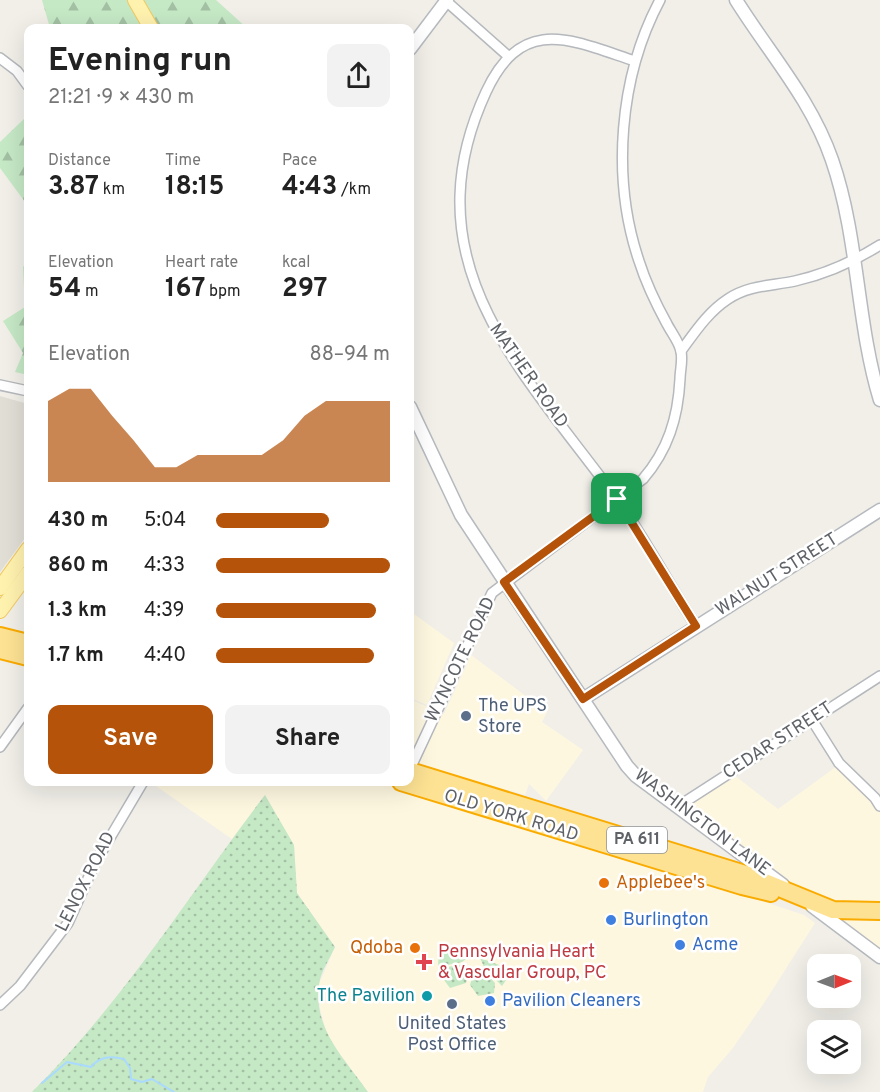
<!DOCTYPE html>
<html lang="en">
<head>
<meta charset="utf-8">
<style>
	body { margin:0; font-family:Overpass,sans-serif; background:#f2f2f2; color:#222; height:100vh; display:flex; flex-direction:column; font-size:22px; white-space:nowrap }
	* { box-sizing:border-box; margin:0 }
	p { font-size:20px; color:#767676 }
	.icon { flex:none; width:33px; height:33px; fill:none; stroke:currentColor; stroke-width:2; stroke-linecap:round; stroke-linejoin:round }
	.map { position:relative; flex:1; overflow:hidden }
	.panel { position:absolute; left:24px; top:24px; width:390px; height:762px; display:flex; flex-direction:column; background:#fff; border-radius:12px; box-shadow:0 6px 24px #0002 }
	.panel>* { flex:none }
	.needle { width:39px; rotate:89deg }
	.fabs { position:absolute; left:807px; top:954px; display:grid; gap:12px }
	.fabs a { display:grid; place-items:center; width:54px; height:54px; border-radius:12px; background:#fff; box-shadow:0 6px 24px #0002; font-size:30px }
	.pin { position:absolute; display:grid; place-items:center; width:51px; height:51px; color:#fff; margin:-26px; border-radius:12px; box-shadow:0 3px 9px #0006 }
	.round { display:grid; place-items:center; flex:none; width:63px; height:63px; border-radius:12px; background:#f2f2f2 }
	.head { display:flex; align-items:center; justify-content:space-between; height:102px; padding:0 24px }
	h1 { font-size:33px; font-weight:700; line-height:45px }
	.figures { display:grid; grid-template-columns:repeat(3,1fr); gap:9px; height:102px; padding:6px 24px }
	.figures div { display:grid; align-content:center }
	.figures b { font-size:26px; font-weight:700 }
	.figures small { font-size:16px; font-weight:400 }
	.figures p { font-size:16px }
	.chart { height:168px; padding:12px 24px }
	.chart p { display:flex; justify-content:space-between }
	.chart svg { width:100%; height:108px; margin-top:6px; fill:#b45309; opacity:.7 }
	.action { display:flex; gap:12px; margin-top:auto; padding:12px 24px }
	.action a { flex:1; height:69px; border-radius:12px; background:#b45309; color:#fff; font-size:24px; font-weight:700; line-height:69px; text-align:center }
	.action a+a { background:#f2f2f2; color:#222 }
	ul { padding:0 24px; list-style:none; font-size:20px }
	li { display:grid; grid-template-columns:96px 72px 1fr; align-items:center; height:45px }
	li i { height:15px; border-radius:8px; background:#b45309 }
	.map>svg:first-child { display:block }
	.commercial { fill:#fef7e0 }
	.education { fill:#e1ded6 }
	.grass { fill:url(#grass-dots) }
	.forest { fill:url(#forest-firs) }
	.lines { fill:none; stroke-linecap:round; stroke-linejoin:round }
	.stream { stroke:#aadaff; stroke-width:2 }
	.street-casing { stroke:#b5b8bc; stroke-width:12 }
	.secondary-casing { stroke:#b6babf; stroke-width:15 }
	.primary-casing { stroke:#f2c960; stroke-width:16 }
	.highway-casing { stroke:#f9ab00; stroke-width:20 }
	.street { stroke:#fff; stroke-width:9 }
	.secondary { stroke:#fff; stroke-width:12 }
	.primary { stroke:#fff2af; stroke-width:14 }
	.highway { stroke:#fde293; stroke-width:16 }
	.route-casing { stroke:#fff; stroke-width:12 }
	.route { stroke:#b45309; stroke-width:8 }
	.service-dot { fill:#5c6f8a; stroke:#fff; stroke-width:2 }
	.food-dot { fill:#e8710a; stroke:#fff; stroke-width:2 }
	.shop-dot { fill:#3f7fe0; stroke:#fff; stroke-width:2 }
	.health-dot { fill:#e0444e; stroke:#fff; stroke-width:2 }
	.culture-dot { fill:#0f9aa8; stroke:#fff; stroke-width:2 }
	.labels { text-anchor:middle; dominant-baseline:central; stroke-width:5; stroke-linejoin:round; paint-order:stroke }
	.shield { fill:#fff; stroke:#8f9295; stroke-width:1.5 }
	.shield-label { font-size:16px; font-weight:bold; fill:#5f6368 }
	.street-label { font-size:18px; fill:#5f6368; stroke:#fff }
	.service-label { font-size:18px; fill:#4e5e75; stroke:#fff; text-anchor:start }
	.food-label { font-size:18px; fill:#c56008; stroke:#fff; text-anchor:start }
	.shop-label { font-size:18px; fill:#366cbe; stroke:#fff; text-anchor:start }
	.health-label { font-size:18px; fill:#be3a42; stroke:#fff; text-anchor:start }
	.culture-label { font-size:18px; fill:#0d838f; stroke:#fff; text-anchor:end }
</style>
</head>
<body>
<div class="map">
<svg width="880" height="1092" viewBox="0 0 880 1092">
	<defs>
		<pattern id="grass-dots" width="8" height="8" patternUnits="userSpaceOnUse" patternTransform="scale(1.5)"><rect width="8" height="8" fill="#c5e8c5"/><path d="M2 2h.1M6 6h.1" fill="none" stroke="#a3c0a4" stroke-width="1.8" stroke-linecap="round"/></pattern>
		<pattern id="forest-firs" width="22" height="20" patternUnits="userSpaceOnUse" patternTransform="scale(1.5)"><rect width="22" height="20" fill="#c5e8c5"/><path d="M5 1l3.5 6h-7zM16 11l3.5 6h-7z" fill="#a3c0a4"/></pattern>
	</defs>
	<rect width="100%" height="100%" fill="#f1efe8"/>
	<g class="commercial">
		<path d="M410,611L454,643L427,705L410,698Z"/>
		<path d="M471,655L547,712L542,722L583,750L546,801L529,784L525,795L410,762V699L444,714Z"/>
		<path d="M840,764L880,803V958L677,807L730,772L778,809Z"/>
		<path d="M155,782H402L804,915L815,923L764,1003L732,1049L708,1077L703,1092H368L328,1038L320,1009L319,984L335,947L297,893L294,845L264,796L232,839L153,784Z"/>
	</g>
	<path class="education" d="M0,396L28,404V534L0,572Z"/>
	<g class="grass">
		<path d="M265,795L294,845L297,893L335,947C330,958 320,973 319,985C313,1029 345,1059 368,1092H32C123,1002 188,896 265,795Z"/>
		<path d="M439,946L470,955V956L462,962L438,967Z"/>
		<path d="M480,958L513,970L502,986L485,969Z"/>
		<path d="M462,965L469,973L466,983L450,988L441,976L446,967Z"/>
		<path d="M484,971L495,983L494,993L478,996L470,985L473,975Z"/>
	</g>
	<g class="forest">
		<path d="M42,0H216L247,28H50Z"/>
		<path d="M28,115V206L0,168V142Z"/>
		<path d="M28,261V375L15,372L23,353L3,321L25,307L23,267Z"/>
	</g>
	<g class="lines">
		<path class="stream" d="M42,1083L67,1062L91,1067C100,1056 111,1056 124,1059L130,1068L131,1079L142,1082L152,1079L174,1092"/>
		<g class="street-casing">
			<g id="street">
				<path d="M446,1L508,56"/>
				<path d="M0,58L17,71L28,86"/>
				<path d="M635,61C571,40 522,14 486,92C408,261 521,369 614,495C644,536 668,583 696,626"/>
				<path d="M681,351C695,332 708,312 728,299C749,285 771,286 795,281C826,274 853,262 880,245"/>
				<path d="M0,385L28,391"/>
				<path d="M812,720L839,763L875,798L880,806"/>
				<path d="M0,747L28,708"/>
				<path d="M410,769L492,593L643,479C668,450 678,418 680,379C680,371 683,360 681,352C680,343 671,332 667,324C656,304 646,283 639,261C611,178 619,77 660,0"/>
				<path d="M677,807L880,676"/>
				<path d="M0,1005L20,986L68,923L95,863L143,782"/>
			</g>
		</g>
		<g class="secondary-casing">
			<g id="secondary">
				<path d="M736,0C769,53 811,99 832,160C859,238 856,321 880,400"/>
				<path d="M410,49L447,0"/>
				<path d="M410,407L461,515L627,766L636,776L783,885"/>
				<path d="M583,699L880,510"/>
				<path d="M812,906L880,957"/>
			</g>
		</g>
		<g class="primary-casing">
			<g id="primary">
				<path d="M135,0L151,28"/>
				<path d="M0,588L28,549"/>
				<path d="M0,611L28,573"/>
			</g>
		</g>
		<g class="highway-casing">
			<g id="highway">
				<path d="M0,636L28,643"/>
				<path d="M0,650L28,657"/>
				<path d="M410,771L745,874L833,910L880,911"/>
				<path d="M401,782L742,886L771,893"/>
			</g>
		</g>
		<use href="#street" class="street"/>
		<use href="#secondary" class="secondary"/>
		<use href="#primary" class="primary"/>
		<use href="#highway" class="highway"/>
	</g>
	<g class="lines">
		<g class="route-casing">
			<path id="route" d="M617,499L696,626L583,699L504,582Z"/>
		</g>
		<use href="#route" class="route"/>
	</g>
	<g class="service-dot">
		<circle cx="466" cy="716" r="6"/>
		<circle cx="452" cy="1004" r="6"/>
	</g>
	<g class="food-dot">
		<circle cx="604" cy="883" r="6"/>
		<circle cx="415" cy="948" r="6"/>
	</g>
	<g class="shop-dot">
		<circle cx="611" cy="920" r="6"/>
		<circle cx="680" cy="945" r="6"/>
		<circle cx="490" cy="1001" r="6"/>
	</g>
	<path class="health-dot" d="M421 953h6v6h6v6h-6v6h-6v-6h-6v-6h6z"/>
	<circle class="culture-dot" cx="427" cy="996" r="6"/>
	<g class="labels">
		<rect class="shield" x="607" y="827" width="60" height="26" rx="4.5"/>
		<g class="shield-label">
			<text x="637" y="840">PA 611</text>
		</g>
		<g class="street-label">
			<text transform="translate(528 376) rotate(55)">MATHER ROAD</text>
			<text transform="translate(777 575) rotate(-32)">WALNUT STREET</text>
			<text transform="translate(461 660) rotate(-64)">WYNCOTE ROAD</text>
			<text transform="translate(778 741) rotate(-33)">CEDAR STREET</text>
			<text transform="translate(511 816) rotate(17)">OLD YORK ROAD</text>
			<text transform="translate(702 823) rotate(37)">WASHINGTON LANE</text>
			<text transform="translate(86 882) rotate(-63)">LENOX ROAD</text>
		</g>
		<g class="service-label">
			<text x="478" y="706">The UPS<tspan x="478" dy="21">Store</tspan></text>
			<text x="452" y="1024" text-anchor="middle">United States<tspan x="452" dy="21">Post Office</tspan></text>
		</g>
		<g class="food-label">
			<text x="616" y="883">Applebee's</text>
			<text x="403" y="948" text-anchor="end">Qdoba</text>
		</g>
		<g class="shop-label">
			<text x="623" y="920">Burlington</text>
			<text x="692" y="945">Acme</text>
			<text x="502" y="1001">Pavilion Cleaners</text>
		</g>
		<g class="health-label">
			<text x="438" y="952">Pennsylvania Heart<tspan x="438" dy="21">&amp; Vascular Group, PC</tspan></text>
		</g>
		<g class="culture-label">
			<text x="415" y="996">The Pavilion</text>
		</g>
	</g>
</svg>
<div class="fabs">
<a><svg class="needle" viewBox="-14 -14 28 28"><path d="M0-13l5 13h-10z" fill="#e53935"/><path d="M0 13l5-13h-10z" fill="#767676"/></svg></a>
<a><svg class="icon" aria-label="layers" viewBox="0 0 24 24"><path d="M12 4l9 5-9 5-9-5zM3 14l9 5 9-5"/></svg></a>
</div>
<div class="pin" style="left:617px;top:499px;background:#1e9e55"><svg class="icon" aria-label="arrive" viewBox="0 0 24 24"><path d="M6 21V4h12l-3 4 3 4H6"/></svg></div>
<section class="panel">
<div class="head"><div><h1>Evening run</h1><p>21:21 · 9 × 430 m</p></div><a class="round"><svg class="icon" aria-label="share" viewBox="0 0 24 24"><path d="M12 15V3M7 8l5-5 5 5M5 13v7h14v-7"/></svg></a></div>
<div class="figures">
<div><p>Distance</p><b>3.87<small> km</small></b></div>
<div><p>Time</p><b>18:15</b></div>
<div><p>Pace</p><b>4:43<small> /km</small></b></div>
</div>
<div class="figures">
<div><p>Elevation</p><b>54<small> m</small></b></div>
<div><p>Heart rate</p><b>167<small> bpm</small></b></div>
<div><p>kcal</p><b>297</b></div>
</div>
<div class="chart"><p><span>Elevation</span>88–94 m</p>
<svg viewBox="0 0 160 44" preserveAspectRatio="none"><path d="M0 44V11L10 6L20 6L30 17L40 27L50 38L60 38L70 33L80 33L90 33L100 33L110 27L120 17L130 11L140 11L150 11L160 11V44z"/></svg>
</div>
<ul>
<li><b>430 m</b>5:04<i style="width:65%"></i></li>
<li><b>860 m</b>4:33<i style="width:100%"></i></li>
<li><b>1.3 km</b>4:39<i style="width:92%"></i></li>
<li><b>1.7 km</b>4:40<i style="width:91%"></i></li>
</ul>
<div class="action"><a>Save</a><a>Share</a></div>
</section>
</div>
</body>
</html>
